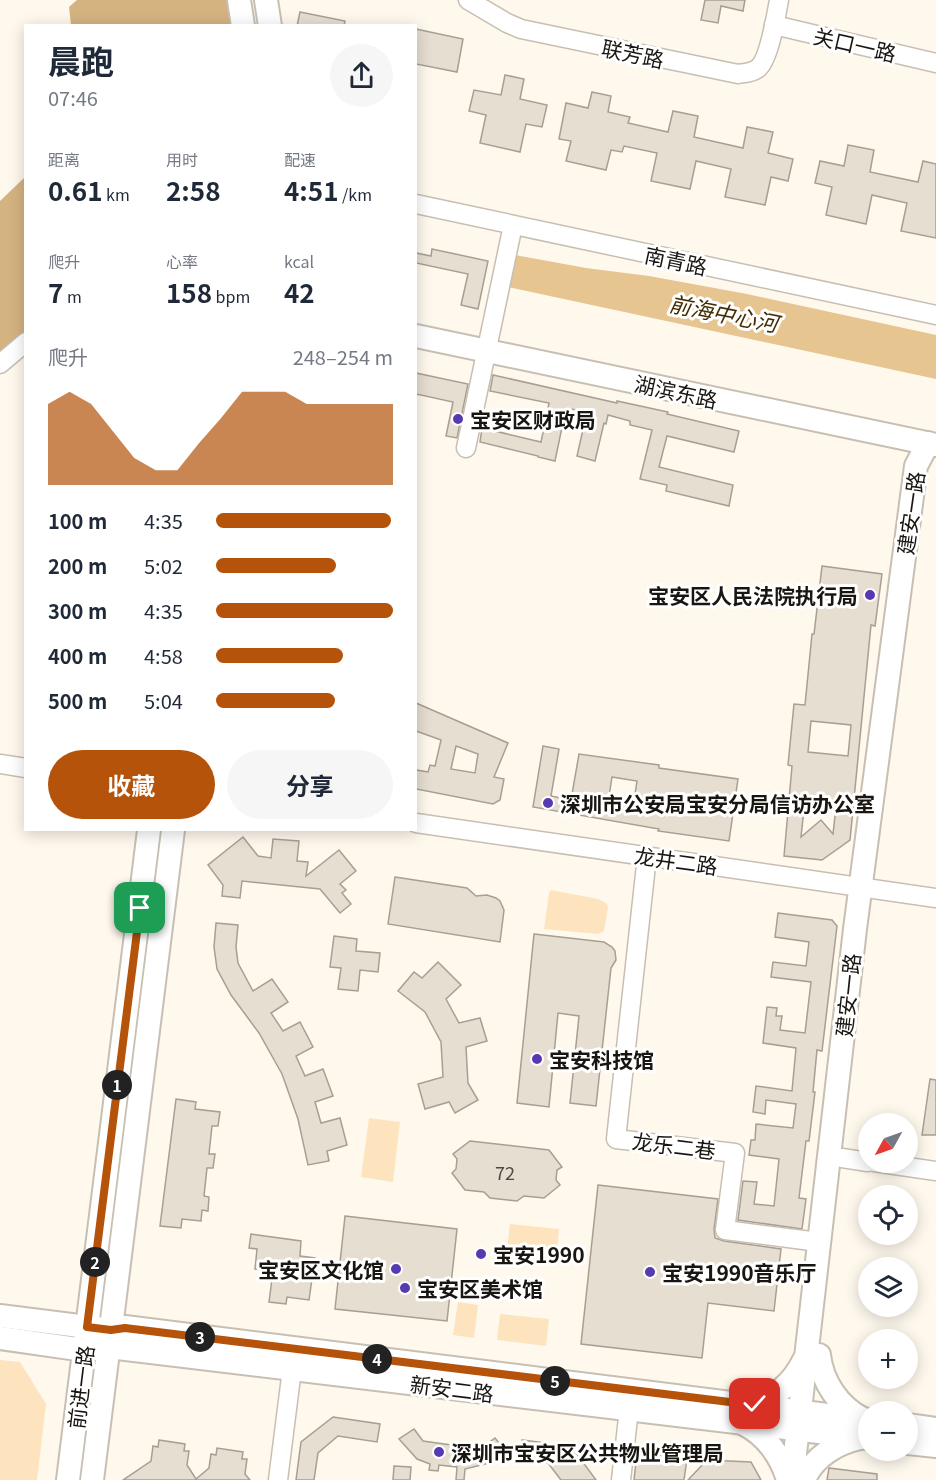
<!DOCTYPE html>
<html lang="zh">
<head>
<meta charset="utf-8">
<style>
	body { margin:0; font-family:Georgia,"Noto Sans SC",serif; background:#f6f6f7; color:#1f2937; height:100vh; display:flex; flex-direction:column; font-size:22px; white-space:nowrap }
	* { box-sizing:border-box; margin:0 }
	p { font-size:20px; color:#747a83 }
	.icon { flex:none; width:33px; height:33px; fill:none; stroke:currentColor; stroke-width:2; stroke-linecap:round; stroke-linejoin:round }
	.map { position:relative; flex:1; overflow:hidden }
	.side { position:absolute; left:24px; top:24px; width:393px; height:807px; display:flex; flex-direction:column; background:#fff; border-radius:0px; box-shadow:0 3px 15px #0003 }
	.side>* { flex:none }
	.needle { width:39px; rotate:230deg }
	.fabs { position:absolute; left:858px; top:1113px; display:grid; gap:12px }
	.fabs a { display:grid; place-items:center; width:60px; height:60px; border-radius:50%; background:#fff; box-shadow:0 3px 15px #0003; font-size:30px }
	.pin { position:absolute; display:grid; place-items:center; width:51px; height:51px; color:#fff; margin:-26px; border-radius:12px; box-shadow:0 3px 9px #0006 }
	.km { position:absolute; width:30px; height:30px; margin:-15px; border-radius:50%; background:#222; color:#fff; font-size:16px; line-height:30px; text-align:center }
	.round { display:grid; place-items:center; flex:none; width:63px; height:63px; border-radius:32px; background:#f6f6f7 }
	.overview { display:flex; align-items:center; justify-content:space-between; height:102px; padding:0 24px }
	h1 { font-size:33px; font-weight:700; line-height:45px }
	.metrics { display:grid; grid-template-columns:repeat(3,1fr); gap:9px; height:102px; padding:6px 24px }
	.metrics div { display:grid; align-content:center }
	.metrics b { font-size:26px; font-weight:700 }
	.metrics small { font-size:16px; font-weight:400 }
	.metrics p { font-size:16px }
	.chart { height:168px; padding:12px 24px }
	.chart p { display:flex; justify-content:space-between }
	.chart svg { width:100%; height:108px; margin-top:6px; fill:#b45309; opacity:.7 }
	.primary-button { display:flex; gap:12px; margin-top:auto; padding:12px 24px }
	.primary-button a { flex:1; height:69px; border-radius:36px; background:#b45309; color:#fff; font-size:24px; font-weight:700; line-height:69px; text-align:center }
	.primary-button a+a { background:#f6f6f7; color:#1f2937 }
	ul { padding:0 24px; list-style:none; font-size:20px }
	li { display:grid; grid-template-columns:96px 72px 1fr; align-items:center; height:45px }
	li i { height:15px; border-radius:8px; background:#b45309 }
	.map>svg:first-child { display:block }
	.green { fill:#fde4bf }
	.forest { fill:#d4b381 }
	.water { fill:#e6c591 }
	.building { fill:#e6ded1; stroke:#a79f92; stroke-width:1.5; fill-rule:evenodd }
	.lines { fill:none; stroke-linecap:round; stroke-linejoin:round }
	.minor-casing { stroke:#c7bfb2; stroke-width:21 }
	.major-casing { stroke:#c7bfb2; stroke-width:26 }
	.minor { stroke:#fff; stroke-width:18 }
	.major { stroke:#fff; stroke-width:22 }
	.route-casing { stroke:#fff; stroke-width:12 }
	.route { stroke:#b45309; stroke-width:8 }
	.poi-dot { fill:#5739b1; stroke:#fff; stroke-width:2 }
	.labels { text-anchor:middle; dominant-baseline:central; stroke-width:6; stroke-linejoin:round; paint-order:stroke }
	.number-label { font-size:18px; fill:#4c4842 }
	.street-label { font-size:21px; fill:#191612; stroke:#fff }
	.poi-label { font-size:21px; font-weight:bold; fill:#191612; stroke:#fff; text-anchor:start }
	.water-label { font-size:22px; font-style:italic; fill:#442d02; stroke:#fff }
</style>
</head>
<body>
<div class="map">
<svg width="936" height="1480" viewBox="0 0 936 1480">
	<rect width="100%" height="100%" fill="#fff8ed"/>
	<g class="green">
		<path d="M551,890L598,899L606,903L608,907L604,931L598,934L544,929L549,893Z"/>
		<path d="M369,1118L400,1122L393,1182L361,1177Z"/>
		<path d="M510,1224L559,1229L556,1262L506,1257Z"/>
		<path d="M458,1302L478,1305L474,1338L453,1335Z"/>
		<path d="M500,1314L549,1319L546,1346L497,1340Z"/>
		<path d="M0,1360L20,1362L46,1404L37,1480H0Z"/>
	</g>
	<g class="forest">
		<path d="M77,0H230L235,25H71L69,7Z"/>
		<path d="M25,177V334L0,356V201Z"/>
	</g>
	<path class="water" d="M515,255L586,268L649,276L747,294L936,335V379L508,287Z"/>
	<g class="building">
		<path d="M705,0H745L743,11L721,6L718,23L701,20Z"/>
		<path d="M300,12L345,21L344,26H297Z"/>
		<path d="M416,29L463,39L457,72L416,64Z"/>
		<path d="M505,75L524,79L520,99L547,105L542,127L526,124L520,152L480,143L486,115L469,111L474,90L501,95Z"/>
		<path d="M592,92L611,96L608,112L630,117L628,123L668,132L673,111L698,116L694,137L743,148L747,127L773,132L768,153L793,159L788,181L771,177L765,205L725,197L731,169L696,161L690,189L651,181L657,153L624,146L622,152L611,150L606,170L566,161L571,141L559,139L566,103L588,108Z"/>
		<path d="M848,145L874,150L870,172L918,182L923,161L936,164V238L901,231L907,203L889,199L872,195L866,224L826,215L832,187L815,183L820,161L844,166Z"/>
		<path d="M432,249L488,261L478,309L461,305L468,274L416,263V253L431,256Z"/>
		<path d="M416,373L468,384L457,438L446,436L453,402L416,394Z"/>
		<path d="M493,375L617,403V401L668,412L667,414L739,431L734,452L667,436L659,467L733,485L729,506L666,491L667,485L640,479L652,430L630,425V421L608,415L606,424L604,423L595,461L577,456L587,412L566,408L555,461L538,457V456L480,442L482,428L541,442L549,403L490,391Z"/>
		<path d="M822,566L882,574L875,626L871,625L850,840L822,860L784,856L792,766L788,765L794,704L805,705L812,634H814ZM811,721L851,725L848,756L808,752ZM803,798L843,801L836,807L833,834L821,820L801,837L805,800Z"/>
		<path d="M416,703L508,743L494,777L504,779L500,800L493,804L416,789V770L428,772L430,765L435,766L441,740L416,731ZM456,746L478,754L475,773L451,769Z"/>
		<path d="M543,746L559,749L551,796L571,800L579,754L659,765V768L738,779L729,841L658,831L659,829L533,807ZM612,777L637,781L633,807L608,803Z"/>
		<path d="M243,837L258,856L271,858L273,839L299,841L297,861L308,862L306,876L339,850L356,871L340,884L346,890L342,893L351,904L340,913L320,889L242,881L240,898L222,896L223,885L208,865Z"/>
		<path d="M395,877L467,888L476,896L487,895L496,898L500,901L504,910L500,942L388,924Z"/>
		<path d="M778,913L832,920L837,926L822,1051L817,1050L813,1092H815L809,1141H806L799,1198L806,1199L802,1229L738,1220L743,1181L757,1182L754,1204L774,1206L779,1159L749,1155L751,1140H755L756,1124L793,1128L796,1104L766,1100L765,1114L753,1112L756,1086L792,1091L796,1048L763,1043L767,1007L777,1008L776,1016H782L780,1030L805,1033L811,982L771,977L773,962L806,966L809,942L775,937Z"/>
		<path d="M216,923L238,925L236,947L238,963L253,991L272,979L288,1002L271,1013L283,1031L300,1022L313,1047L296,1056L305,1076L323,1069L333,1096L315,1102L321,1123L340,1118L347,1145L327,1151L329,1161L308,1165L298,1119L282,1074L259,1033L231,995L217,969L214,947Z"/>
		<path d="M534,934L604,942L612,947L615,951L616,960L611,968L596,1106L570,1103L579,1016L558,1013L549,1107L517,1103Z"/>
		<path d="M334,936L357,939L356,951L380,953L378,972L360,970L358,991L338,989L341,968L330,967Z"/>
		<path d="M438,962L461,985L446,999L459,1023L480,1018L487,1041L466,1047L468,1083L478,1100L455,1113L449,1102L425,1109L418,1084L443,1077L441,1042L425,1012L398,991L414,972L422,978Z"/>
		<path d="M930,1079L936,1080V1135H922Z"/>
		<path d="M176,1099L196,1102L195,1109L220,1112L218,1126H212L209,1154H215L213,1168H207L204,1196L209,1197L208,1211L202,1210L201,1221L182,1219L181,1228L160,1226Z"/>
		<path d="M470,1141L549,1150L562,1167L557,1170L556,1180L560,1185L544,1198L524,1196L517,1201L490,1198L484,1192L465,1190L452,1173L456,1169L457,1159L453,1154Z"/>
		<path d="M598,1185L718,1199L714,1229L715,1238L724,1241L781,1249L774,1311L708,1303L702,1358L581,1344Z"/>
		<path d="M345,1216L457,1229L447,1321L335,1309Z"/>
		<path d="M251,1234L301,1241L300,1256L315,1258L309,1300L287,1297L286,1304L269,1302L273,1271L255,1269L257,1249L249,1248Z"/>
		<path d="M333,1417L380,1424L377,1442L338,1436L318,1453L314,1480H296L301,1442Z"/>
		<path d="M414,1429L423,1441L480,1449L495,1438L505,1450L489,1463L465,1469L464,1480H456L457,1467L439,1465L438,1471L429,1470L430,1464L417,1459L399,1439Z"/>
		<path d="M159,1440L185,1444L184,1451H189L187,1465L196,1479L209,1468L211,1454L216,1455L217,1448L243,1452L242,1459H247L245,1474L250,1480H123L151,1461L153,1446L158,1447Z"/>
		<path d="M522,1440L571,1446L596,1480H561L548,1463L520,1460Z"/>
		<path d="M637,1452L687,1459L684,1480H634Z"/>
		<path d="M707,1460L751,1462L761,1480H688Z"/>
		<path d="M394,1466L411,1467L410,1480H393Z"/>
		<path d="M829,1468L877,1474V1480H827Z"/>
	</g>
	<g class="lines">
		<g class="minor-casing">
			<g id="minor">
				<path d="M468,0L507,23L521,29L738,74C744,73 751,73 757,69C769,61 776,16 779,0"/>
				<path d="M774,25L936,63"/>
				<path d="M416,204L936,315"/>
				<path d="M0,364L26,342"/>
				<path d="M466,448L513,225"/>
				<path d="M0,764L26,768"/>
				<path d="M416,823L936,898"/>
				<path d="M647,856L616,1139L735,1153L725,1230L819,1242"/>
				<path d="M842,1158L868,1162"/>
				<path d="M874,1162L936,1171"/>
				<path d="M278,1480L292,1369"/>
				<path d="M621,1480L629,1409"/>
			</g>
		</g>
		<g class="major-casing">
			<g id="major">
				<path d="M239,0L243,26"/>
				<path d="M266,0L270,26"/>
				<path d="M416,336L936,445"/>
				<path d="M0,1316L111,1330L125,1327L868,1420"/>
				<path d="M0,1338L84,1350L109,1347L868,1438"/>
				<path d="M819,1355C822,1382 839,1407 863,1419"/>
				<path d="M751,1404C775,1400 794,1381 804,1360"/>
				<path d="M744,1424C766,1435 781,1456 788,1480"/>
				<path d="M908,1425L936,1429"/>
				<path d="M908,1443L936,1446"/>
				<path d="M68,1480L149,830"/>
				<path d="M92,1480L173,830"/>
				<path d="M792,1480L855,929L916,466L928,443"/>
				<path d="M804,1480C813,1457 837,1443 860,1438"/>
			</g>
		</g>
		<use href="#minor" class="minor"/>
		<use href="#major" class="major"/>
	</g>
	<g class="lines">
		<g class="route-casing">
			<path id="route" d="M140,908L87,1327L111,1330L125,1328L746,1404H755"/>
		</g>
		<use href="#route" class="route"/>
	</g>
	<g class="poi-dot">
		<circle cx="458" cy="419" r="6"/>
		<circle cx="870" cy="595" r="6"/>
		<circle cx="548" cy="803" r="6"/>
		<circle cx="537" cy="1059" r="6"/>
		<circle cx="481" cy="1254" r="6"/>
		<circle cx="396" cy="1269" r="6"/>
		<circle cx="650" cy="1272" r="6"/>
		<circle cx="405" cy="1288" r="6"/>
		<circle cx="439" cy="1452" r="6"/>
	</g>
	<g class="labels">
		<g class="number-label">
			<text x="505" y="1172">72</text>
		</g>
		<g class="street-label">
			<text transform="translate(855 44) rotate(13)">关口一路</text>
			<text transform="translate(633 53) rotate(12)">联芳路</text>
			<text transform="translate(676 260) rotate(12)">南青路</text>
			<text transform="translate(676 391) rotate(12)">湖滨东路</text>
			<text transform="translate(910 513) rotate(-82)">建安一路</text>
			<text transform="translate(676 860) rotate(8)">龙井二路</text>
			<text transform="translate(847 995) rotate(-84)">建安一路</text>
			<text transform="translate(674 1145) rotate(7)">龙乐二巷</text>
			<text transform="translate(80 1387) rotate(-83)">前进一路</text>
			<text transform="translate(452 1388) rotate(7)">新安二路</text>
		</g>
		<g class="poi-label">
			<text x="470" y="419">宝安区财政局</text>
			<text x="858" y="595" text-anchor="end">宝安区人民法院执行局</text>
			<text x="560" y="803">深圳市公安局宝安分局信访办公室</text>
			<text x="549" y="1059">宝安科技馆</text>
			<text x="493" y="1254">宝安1990</text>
			<text x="384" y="1269" text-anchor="end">宝安区文化馆</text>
			<text x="662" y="1272">宝安1990音乐厅</text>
			<text x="417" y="1288">宝安区美术馆</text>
			<text x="451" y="1452">深圳市宝安区公共物业管理局</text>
		</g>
		<g class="water-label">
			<text transform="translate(724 312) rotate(11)">前海中心河</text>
		</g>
	</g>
</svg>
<div class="fabs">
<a><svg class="needle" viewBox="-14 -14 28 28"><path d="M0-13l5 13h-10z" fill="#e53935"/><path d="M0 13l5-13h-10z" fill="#747a83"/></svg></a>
<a><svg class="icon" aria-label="locate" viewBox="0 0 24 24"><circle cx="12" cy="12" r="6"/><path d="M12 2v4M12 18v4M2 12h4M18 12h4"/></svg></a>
<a><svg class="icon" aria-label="layers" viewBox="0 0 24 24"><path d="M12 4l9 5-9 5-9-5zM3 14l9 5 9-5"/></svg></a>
<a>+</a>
<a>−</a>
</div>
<div class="pin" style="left:140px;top:908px;background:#1e9e55"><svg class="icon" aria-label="arrive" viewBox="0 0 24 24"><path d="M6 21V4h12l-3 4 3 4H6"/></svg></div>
<div class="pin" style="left:755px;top:1404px;background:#d93025"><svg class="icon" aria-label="check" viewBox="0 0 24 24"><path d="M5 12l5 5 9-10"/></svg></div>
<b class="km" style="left:117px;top:1085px">1</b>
<b class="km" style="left:95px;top:1262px">2</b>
<b class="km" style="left:200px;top:1337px">3</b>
<b class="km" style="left:377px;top:1359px">4</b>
<b class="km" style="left:555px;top:1381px">5</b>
<section class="side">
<div class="overview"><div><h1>晨跑</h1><p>07:46</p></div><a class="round"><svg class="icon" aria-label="share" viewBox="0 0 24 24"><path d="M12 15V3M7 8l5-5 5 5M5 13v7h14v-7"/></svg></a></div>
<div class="metrics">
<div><p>距离</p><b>0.61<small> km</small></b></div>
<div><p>用时</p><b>2:58</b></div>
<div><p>配速</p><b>4:51<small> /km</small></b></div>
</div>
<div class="metrics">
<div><p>爬升</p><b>7<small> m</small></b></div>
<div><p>心率</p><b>158<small> bpm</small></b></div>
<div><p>kcal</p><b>42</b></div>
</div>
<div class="chart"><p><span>爬升</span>248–254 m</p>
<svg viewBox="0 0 160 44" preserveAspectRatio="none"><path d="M0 44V11L10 6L20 11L30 22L40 33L50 38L60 38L70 27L80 17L90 6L100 6L110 6L120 11L130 11L140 11L150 11L160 11V44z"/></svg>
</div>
<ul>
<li><b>100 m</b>4:35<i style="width:99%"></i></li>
<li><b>200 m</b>5:02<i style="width:68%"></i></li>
<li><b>300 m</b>4:35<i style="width:100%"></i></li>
<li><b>400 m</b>4:58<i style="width:72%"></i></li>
<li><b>500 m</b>5:04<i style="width:67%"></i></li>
</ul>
<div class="primary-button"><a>收藏</a><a>分享</a></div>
</section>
</div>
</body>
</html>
